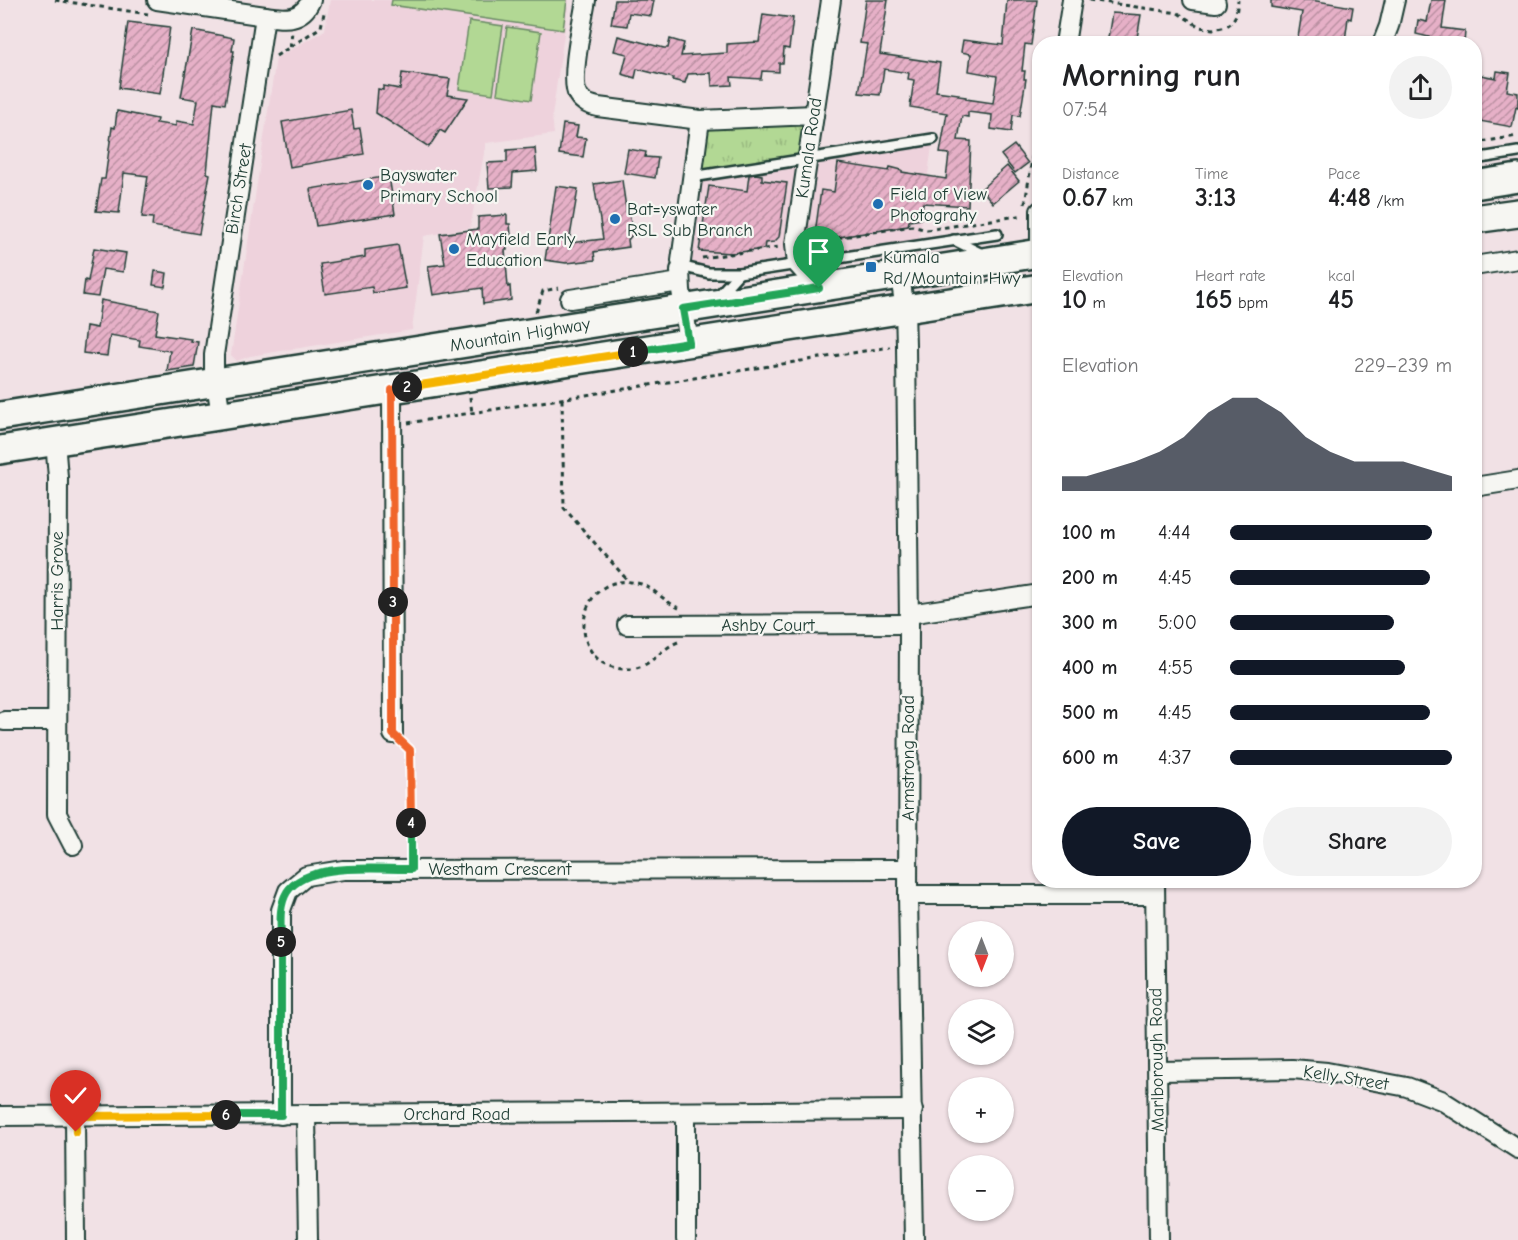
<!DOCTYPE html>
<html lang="en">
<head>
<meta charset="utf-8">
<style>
	body { margin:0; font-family:"Comic Neue",sans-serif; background:#f2f2f2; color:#202124; height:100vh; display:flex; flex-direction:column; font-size:22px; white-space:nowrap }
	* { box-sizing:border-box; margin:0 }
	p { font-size:20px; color:#757577 }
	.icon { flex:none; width:33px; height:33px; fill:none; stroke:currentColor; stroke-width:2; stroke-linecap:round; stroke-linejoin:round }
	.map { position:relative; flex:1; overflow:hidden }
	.side { position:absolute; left:1032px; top:36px; width:450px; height:852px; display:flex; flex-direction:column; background:#fff; border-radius:24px; box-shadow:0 2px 4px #0004 }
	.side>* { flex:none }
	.needle { width:39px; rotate:180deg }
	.fabs { position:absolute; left:948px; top:921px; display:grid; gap:12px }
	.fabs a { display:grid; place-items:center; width:66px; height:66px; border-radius:50%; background:#fff; box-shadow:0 2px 4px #0004; font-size:30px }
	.pin { position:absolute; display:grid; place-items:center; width:51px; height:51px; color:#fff; margin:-62px -26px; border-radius:50% 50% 50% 0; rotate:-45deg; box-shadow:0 0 6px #0007 }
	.pin .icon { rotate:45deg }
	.km { position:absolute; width:30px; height:30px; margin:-15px; border-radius:50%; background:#222; color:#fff; font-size:16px; line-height:30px; text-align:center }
	.round { display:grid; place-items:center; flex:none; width:63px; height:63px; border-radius:32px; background:#f2f2f2 }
	.head { display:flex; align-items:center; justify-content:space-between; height:102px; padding:0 30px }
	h1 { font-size:33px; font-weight:700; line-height:45px }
	.metrics { display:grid; grid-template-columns:repeat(3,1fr); gap:9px; height:102px; padding:6px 30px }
	.metrics div { display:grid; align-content:center }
	.metrics b { font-size:26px; font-weight:700 }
	.metrics small { font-size:16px; font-weight:400 }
	.metrics p { font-size:16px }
	.chart { height:168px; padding:12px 30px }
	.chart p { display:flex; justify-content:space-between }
	.chart svg { width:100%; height:108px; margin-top:6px; fill:#111827; opacity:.7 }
	.primary-button { display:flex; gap:12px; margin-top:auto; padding:12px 30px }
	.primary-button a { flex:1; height:69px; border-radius:36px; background:#111827; color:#fff; font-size:24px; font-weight:700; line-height:69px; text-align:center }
	.primary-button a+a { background:#f2f2f2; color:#202124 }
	ul { padding:0 30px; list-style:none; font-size:20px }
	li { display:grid; grid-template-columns:96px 72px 1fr; align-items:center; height:45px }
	li i { height:15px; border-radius:8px; background:#111827 }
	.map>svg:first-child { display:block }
	.built { fill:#eed2dc }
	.park { fill:url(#park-tufts); stroke:#688a64; stroke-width:1.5 }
	.garden { fill:#b2d894; stroke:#688a64; stroke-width:1.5 }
	.building { fill:url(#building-hatch); stroke:#1f3d34; stroke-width:1.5 }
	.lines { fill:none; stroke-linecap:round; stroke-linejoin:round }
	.service-casing { stroke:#1f3d34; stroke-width:14 }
	.minor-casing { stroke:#1f3d34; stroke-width:22 }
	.primary-casing { stroke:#1f3d34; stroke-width:32 }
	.path { stroke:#1f3d34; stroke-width:3; stroke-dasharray:4.5 4.5; stroke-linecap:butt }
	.service { stroke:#f6f6f2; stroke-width:9 }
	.minor { stroke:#f6f6f2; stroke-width:18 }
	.primary { stroke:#f6f6f2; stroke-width:27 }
	.split-1-casing { stroke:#fff; stroke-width:12 }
	.split-2-casing { stroke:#fff; stroke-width:12 }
	.split-3-casing { stroke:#fff; stroke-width:12 }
	.split-4-casing { stroke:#fff; stroke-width:12 }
	.split-5-casing { stroke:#fff; stroke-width:12 }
	.split-6-casing { stroke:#fff; stroke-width:12 }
	.split-7-casing { stroke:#fff; stroke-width:12 }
	.split-1 { stroke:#22a559; stroke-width:8 }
	.split-2 { stroke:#f5b400; stroke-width:8 }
	.split-3 { stroke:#f0652b; stroke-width:8 }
	.split-4 { stroke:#f0652b; stroke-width:8 }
	.split-5 { stroke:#22a559; stroke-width:8 }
	.split-6 { stroke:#22a559; stroke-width:8 }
	.split-7 { stroke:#f5b400; stroke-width:8 }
	.poi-dot { fill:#1f6fb2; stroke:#f6f6f2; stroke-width:2 }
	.labels { text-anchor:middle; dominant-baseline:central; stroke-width:4.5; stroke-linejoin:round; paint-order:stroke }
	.street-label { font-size:18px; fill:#1f3d34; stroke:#f6f6f2 }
	.poi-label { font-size:18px; fill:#1f3d34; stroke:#f6f6f2; text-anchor:start }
</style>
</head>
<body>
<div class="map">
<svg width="1518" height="1240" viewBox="0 0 1518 1240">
	<defs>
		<pattern id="park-tufts" width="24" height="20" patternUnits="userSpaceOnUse" patternTransform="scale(1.5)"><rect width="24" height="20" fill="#b2d894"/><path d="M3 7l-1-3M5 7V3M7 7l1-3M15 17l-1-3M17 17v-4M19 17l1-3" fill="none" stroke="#99ba80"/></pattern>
		<pattern id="building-hatch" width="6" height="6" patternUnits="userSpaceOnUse" patternTransform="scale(1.5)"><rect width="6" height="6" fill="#e6b0c7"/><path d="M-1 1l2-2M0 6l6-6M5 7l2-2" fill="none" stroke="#ba90a2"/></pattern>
	</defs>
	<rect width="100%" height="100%" fill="#f1e1e5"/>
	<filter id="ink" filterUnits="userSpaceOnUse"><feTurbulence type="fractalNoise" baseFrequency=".0167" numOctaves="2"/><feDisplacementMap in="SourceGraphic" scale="12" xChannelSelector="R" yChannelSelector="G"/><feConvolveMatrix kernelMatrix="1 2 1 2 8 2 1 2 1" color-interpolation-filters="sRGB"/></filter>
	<g filter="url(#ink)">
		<g class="built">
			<path d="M330,0H569L552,116L554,134L486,143L470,228L424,236L412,330L250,356L237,361L231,355L276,58L325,30Z"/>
			<path d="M933,139L918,246L739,273L680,267L692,177Z"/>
		</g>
		<path class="park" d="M814,115L808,159L692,177L700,120Z"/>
		<g class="garden">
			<path d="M392,0H567L563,30L391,5Z"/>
			<path d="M469,21L503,26L493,94L459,89Z"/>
			<path d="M507,27L541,32L531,100L497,94Z"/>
		</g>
		<g class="building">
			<path d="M615,0H654L651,16L629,13L627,26L611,24Z"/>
			<path d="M866,0H888L880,54L940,63L936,91L959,94L958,96L966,97V99L993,103L997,76L969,71L971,54L961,52L963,40L1003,45L1007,0H1037L1031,45L1025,44L1022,71H1025L1024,79H1026L1020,116L1013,115L1011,132L991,129L992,115L968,112V117L962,116L958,140L971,141L968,206L923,203L921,219L909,221L908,226L814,241L821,190L834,192L838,163L889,171L890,167L902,170V172L946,179L949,154L940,153L947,113L910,107L914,80L908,79L909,73L884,69L880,95L859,93L867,44L860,43Z"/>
			<path d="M1271,0H1311L1353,7L1351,19L1348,18L1345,41L1334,39V44H1297L1302,12L1271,7Z"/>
			<path d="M1431,0H1446L1442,28L1465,31L1464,44H1428L1429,37L1416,34L1418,20L1427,22Z"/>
			<path d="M1112,13L1141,15L1136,44H1107Z"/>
			<path d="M763,14L793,18L789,49L784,48L783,63H779V72L762,71L761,79L731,77L732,85L712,86L711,73L688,74L685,83L672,80L673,78L637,69L635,78L622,74L627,54L614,51L618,36L664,48H668L670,39L684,43L681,56L727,53V44L759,42Z"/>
			<path d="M128,22L170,27L160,94L119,88Z"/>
			<path d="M193,30L234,38L232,51H234L225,104L214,102L207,173L210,174L199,234L152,226L153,218L142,217L148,176L124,173L119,213L96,211L101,179H105L112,127L115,128L117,111L157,119L156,123L176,126V121L194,124L198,100L181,97Z"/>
			<path d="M1497,71L1510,73L1507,91L1518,93V108L1516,107L1512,127L1474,120L1481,75L1496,78Z"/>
			<path d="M402,73L450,79L447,95L468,98L445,133L440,130L429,147L376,113L378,89L383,90V86L400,89Z"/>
			<path d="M351,110L354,129L360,128L364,154L290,167L282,122Z"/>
			<path d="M563,124L578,126L576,137L586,138L583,157L559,154Z"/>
			<path d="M1014,145L1028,163L1015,173L1001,155Z"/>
			<path d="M535,148L537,171L513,173L512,187L489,188L487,163L507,162V150Z"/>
			<path d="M628,149L646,152L645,157L658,158L655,178L624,173Z"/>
			<path d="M1007,166L1019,181L993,203L981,189Z"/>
			<path d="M755,174L762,175V180L787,183L779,237L774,242L765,243L764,249L732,253L699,251L709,186L747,191L749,175Z"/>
			<path d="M389,176L395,214L316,226L310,189Z"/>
			<path d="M622,180L627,215L629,214L631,223L635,225L636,230L628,240L629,247L594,252L595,260L566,263L545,260L556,186L578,189L569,243L603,239L594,184Z"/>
			<path d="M507,215V224H510L511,236L506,237L507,250H505L508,287L510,286L511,300L483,304L482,288L433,295L428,266L445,264L440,234L478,229V217Z"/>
			<path d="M398,245L406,288L373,293L372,287L325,294L320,264L365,257V250Z"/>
			<path d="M94,248L126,253L123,272L103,269L98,297L83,295L85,280L88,281Z"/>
			<path d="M155,271L167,273L165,287L153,285Z"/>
			<path d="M101,300L159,311L155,334L191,339L190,341L198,342L194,367L167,371L170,351L139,346L140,340L110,335L107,356L83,353L86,326L97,328Z"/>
		</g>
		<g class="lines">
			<g class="service-casing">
				<g id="service">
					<path d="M1474,159L1518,152"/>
					<path d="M692,177L933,139"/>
					<path d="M954,240L982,254"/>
					<path d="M680,266L709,273H739L997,234"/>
					<path d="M718,296L739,273"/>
				</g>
			</g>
			<g class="minor-casing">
				<g id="minor">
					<path d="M157,0L265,16"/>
					<path d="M586,0C583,19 569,81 578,95C583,103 590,105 598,107L700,120L814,115"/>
					<path d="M1193,0L1216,3"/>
					<path d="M1065,44L1072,0"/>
					<path d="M1382,44L1389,26L1395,0"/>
					<path d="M1040,211V240"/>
					<path d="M681,261L700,120"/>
					<path d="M1474,266L1518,259"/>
					<path d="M680,270L681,290L689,343"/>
					<path d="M900,276L905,310L906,345L909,624L908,895L914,1240"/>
					<path d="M819,288L797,264L795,244L831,0"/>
					<path d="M570,299L680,282"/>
					<path d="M392,390L393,734"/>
					<path d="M221,416L214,369V355L265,16C285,19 302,21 311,0"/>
					<path d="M55,441L58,477L57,814L73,845"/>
					<path d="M1474,487L1518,480"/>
					<path d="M909,614L1040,594"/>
					<path d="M627,625L909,624"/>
					<path d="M4,721H57"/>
					<path d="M1155,880L1159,1240"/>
					<path d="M908,895H1155"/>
					<path d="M1158,1071L1292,1069L1327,1072L1407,1087L1441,1100L1518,1149"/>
					<path d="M686,1113V1240"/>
					<path d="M281,1115V910L288,891L306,876L343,870L908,869"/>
					<path d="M306,1115L308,1240"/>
					<path d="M0,1116L913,1110"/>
					<path d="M75,1116L76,1240"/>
				</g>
			</g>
			<g class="primary-casing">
				<g id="primary">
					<path d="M1474,185L1518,178"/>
					<path d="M1474,219L1518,213"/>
					<path d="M0,416L1040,253"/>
					<path d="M0,450L1040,288"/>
				</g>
			</g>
			<g class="path">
				<path d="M55,0L148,14"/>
				<path d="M1089,0L1178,13L1200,27L1213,29L1227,26L1232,22L1236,15L1238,0"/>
				<path d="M290,47L292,32"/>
				<path d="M276,56L321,27L324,13"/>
				<path d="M1474,143L1518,136"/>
				<path d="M1025,204L1040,108"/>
				<path d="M811,242L912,226L927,230L1024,215"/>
				<path d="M702,258L779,247"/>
				<path d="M536,312L543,291L559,288"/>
				<path d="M470,397L472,413"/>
				<path d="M562,399L564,508L629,582"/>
				<path d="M408,423L890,347"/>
				<path d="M678,642C660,649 651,667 631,669C561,673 573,564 641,584C655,589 665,602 679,608"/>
				<path d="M405,745L410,750L411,856"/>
			</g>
			<use href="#service" class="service"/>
			<use href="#minor" class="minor"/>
			<use href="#primary" class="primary"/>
		</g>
	</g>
	<g class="lines" filter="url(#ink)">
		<g class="split-1-casing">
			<path id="split-1" d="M633,352L689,343L683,309L819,288"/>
		</g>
		<g class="split-2-casing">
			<path id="split-2" d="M407,387L633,352"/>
		</g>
		<g class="split-3-casing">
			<path id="split-3" d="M393,602L392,390L407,387"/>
		</g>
		<g class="split-4-casing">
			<path id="split-4" d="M393,602V734L410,750L411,823"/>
		</g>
		<g class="split-5-casing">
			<path id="split-5" d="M281,942C281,925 278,907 287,892C307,861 378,870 411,869V823"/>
		</g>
		<g class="split-6-casing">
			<path id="split-6" d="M226,1115H281V942"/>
		</g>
		<g class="split-7-casing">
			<path id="split-7" d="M76,1132L75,1116L226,1115"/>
		</g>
		<use href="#split-1" class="split-1"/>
		<use href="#split-2" class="split-2"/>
		<use href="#split-3" class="split-3"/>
		<use href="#split-4" class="split-4"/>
		<use href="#split-5" class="split-5"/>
		<use href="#split-6" class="split-6"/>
		<use href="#split-7" class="split-7"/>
	</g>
	<g class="poi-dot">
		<circle cx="368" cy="185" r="6"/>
		<circle cx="878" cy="204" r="6"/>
		<circle cx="615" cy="219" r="6"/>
		<circle cx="454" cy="249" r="6"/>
		<rect x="865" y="261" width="12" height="12" rx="3"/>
	</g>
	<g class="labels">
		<g class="street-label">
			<text transform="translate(809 148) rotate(-82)">Kumala Road</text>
			<text transform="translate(239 189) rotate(-81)">Birch Street</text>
			<text transform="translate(520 335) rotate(-9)">Mountain Highway</text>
			<text transform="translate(57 581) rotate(-90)">Harris Grove</text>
			<text x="768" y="625">Ashby Court</text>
			<text transform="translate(908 758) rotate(-90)">Armstrong Road</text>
			<text x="500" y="869">Westham Crescent</text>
			<text transform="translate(1157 1060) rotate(-91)">Marlborough Road</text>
			<text transform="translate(1346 1078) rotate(9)">Kelly Street</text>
			<text x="457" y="1114">Orchard Road</text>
		</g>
		<g class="poi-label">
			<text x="380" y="175">Bayswater<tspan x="380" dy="21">Primary School</tspan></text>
			<text x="890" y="194">Field of View<tspan x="890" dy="21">Photograhy</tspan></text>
			<text x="627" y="209">Bat=yswater<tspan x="627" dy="21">RSL Sub Branch</tspan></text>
			<text x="466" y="239">Mayfield Early<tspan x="466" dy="21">Education</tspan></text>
			<text x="883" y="257">Kumala<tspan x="883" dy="21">Rd/Mountain Hwy</tspan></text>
		</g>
	</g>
</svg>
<div class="fabs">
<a><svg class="needle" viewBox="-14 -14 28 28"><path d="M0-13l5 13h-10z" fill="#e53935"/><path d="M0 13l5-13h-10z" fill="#757577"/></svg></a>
<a><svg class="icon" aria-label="layers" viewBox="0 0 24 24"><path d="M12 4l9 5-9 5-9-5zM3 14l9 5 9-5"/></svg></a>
<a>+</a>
<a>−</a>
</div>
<div class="pin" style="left:819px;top:288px;background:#1e9e55"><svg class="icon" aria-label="arrive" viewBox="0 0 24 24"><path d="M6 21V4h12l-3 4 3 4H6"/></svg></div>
<div class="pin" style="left:76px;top:1132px;background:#d93025"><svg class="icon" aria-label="check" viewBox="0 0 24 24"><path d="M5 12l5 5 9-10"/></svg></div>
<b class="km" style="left:633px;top:352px">1</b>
<b class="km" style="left:407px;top:387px">2</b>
<b class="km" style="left:393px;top:602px">3</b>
<b class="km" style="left:411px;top:823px">4</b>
<b class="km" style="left:281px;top:942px">5</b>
<b class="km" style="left:226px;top:1115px">6</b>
<section class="side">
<div class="head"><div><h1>Morning run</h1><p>07:54</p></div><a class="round"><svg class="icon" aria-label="share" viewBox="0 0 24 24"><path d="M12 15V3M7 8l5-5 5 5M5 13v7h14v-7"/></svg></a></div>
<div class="metrics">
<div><p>Distance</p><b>0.67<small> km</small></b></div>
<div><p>Time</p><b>3:13</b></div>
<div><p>Pace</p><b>4:48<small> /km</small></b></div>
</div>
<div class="metrics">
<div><p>Elevation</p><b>10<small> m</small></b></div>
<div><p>Heart rate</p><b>165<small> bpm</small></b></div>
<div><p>kcal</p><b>45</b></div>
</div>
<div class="chart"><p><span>Elevation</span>229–239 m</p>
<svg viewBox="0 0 160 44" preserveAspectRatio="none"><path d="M0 44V38L10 38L20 35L30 32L40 28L50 22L60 12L70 6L80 6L90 12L100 22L110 28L120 32L130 32L140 32L150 35L160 38V44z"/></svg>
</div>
<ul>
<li><b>100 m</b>4:44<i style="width:91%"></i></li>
<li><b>200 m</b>4:45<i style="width:90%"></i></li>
<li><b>300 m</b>5:00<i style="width:74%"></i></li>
<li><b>400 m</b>4:55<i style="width:79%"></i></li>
<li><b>500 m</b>4:45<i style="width:90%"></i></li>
<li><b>600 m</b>4:37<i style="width:100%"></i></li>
</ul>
<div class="primary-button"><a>Save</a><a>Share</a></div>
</section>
</div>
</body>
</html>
